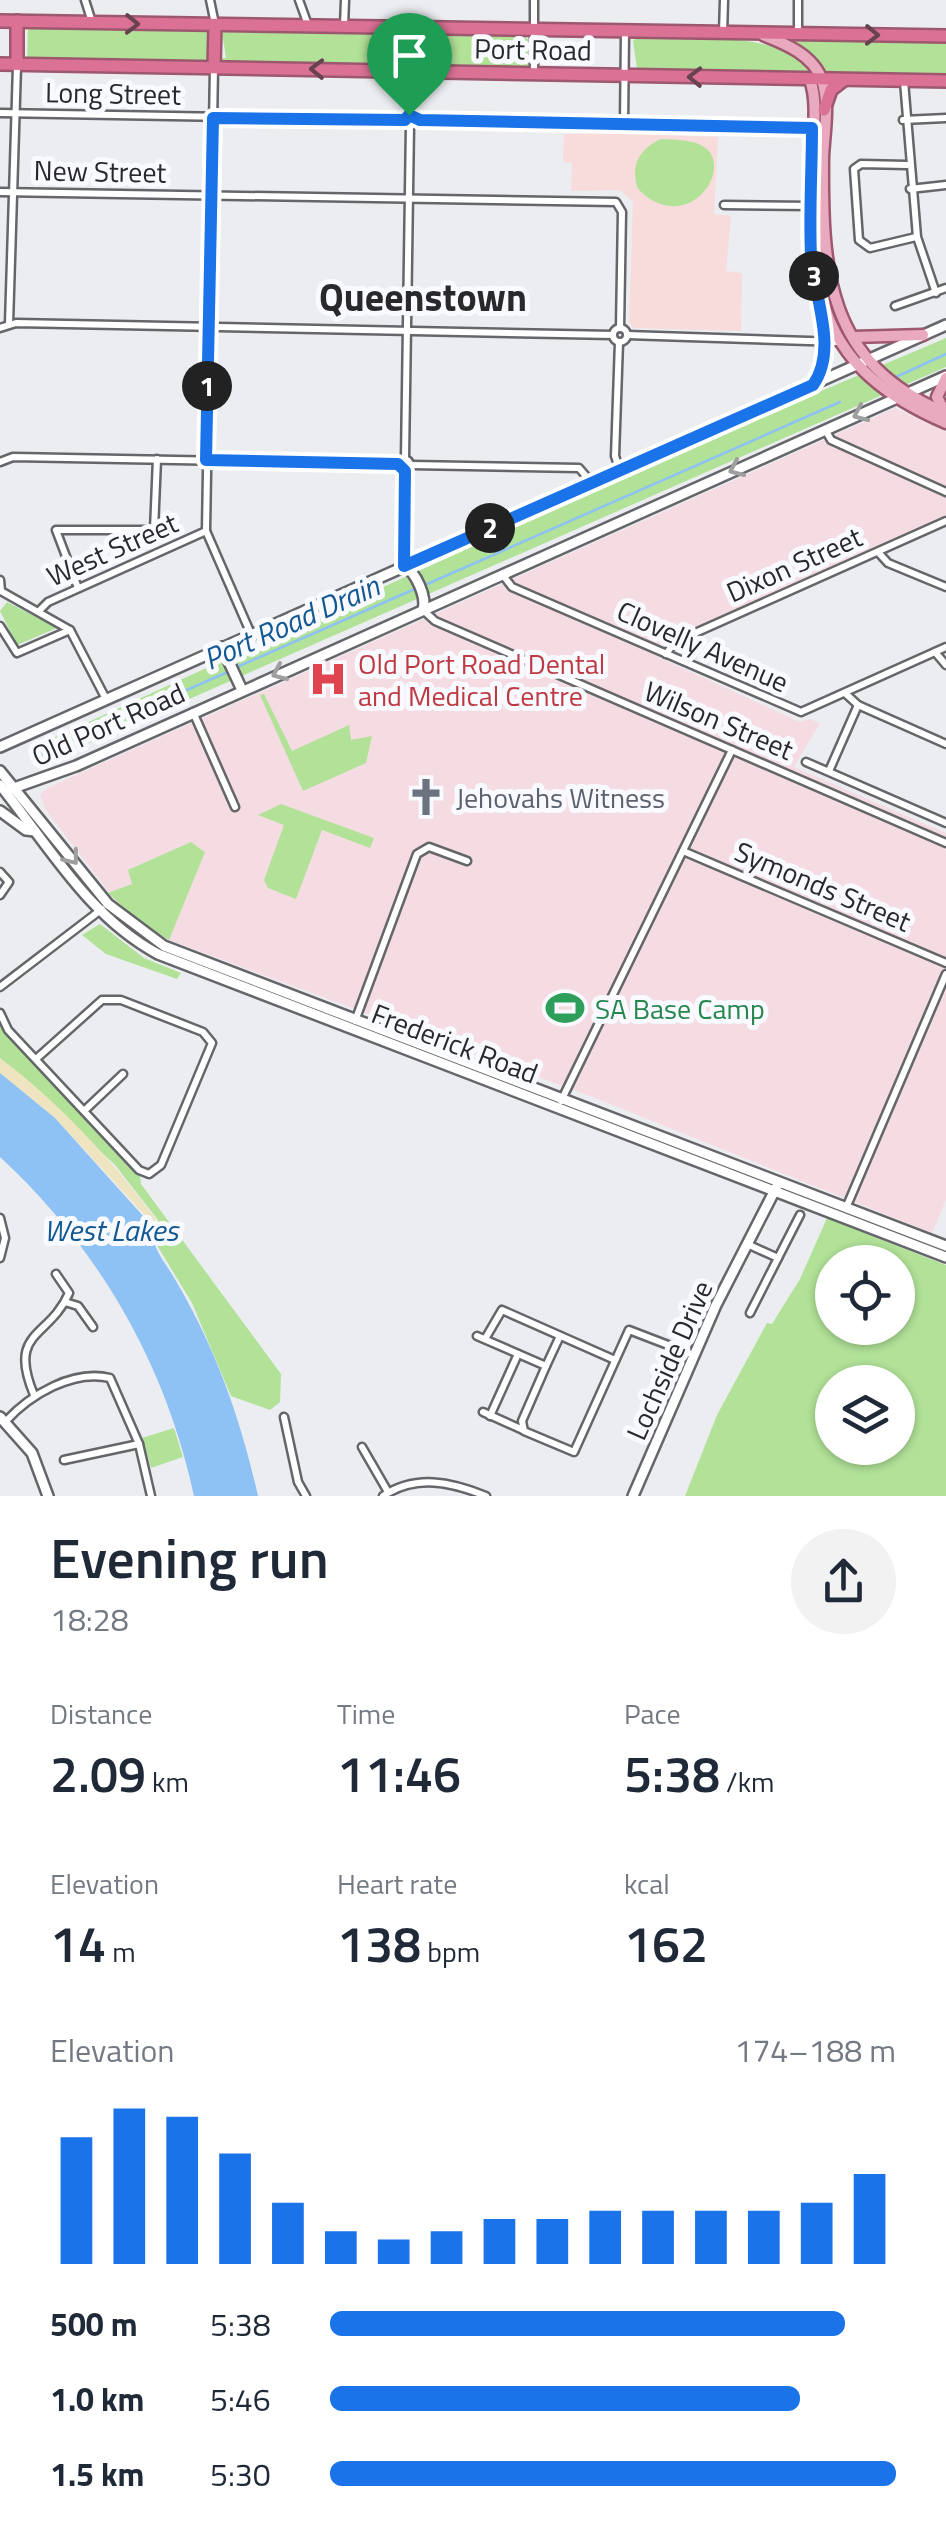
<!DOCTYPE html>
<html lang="en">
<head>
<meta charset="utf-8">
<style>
	body { margin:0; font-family:"Titillium Web",sans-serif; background:#f2f2f3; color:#1f2937; height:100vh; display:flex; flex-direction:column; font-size:38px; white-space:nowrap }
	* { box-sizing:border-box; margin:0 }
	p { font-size:32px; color:#747a83 }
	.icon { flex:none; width:55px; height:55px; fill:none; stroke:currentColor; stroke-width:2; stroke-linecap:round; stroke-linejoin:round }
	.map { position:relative; height:1496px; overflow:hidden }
	.side { display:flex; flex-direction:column; background:#fff; flex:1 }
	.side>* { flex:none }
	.fabs { position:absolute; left:815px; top:1245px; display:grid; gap:20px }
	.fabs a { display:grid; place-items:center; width:100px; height:100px; border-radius:50%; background:#fff; box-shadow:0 2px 8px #0004; font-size:50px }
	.pin { position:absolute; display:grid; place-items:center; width:85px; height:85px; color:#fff; margin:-102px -42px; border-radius:50% 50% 50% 0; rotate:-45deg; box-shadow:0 0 10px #0007 }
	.pin .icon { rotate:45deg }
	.km { position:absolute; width:50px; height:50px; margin:-25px; border-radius:50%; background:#222; color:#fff; font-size:28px; line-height:50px; text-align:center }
	.round { display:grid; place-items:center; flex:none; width:105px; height:105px; border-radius:52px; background:#f2f2f3 }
	.head { display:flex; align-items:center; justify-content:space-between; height:170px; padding:0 50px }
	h1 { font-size:55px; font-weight:600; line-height:75px }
	.metrics { display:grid; grid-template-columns:repeat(3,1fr); gap:15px; height:170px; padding:10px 50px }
	.metrics div { display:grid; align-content:center }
	.metrics b { font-size:50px; font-weight:600 }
	.metrics small { font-size:28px; font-weight:400 }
	.metrics p { font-size:28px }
	.chart { height:280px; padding:20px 50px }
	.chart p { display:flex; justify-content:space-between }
	.chart svg { width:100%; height:180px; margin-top:10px; stroke:#1a73e8; stroke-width:6 }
	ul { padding:0 50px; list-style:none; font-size:32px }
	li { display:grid; grid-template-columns:160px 120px 1fr; align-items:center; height:75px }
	li i { height:25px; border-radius:12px; background:#1a73e8 }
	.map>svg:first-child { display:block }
	.commercial { fill:#f5dce3 }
	.education { fill:#f7dcdb }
	.green { fill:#b1e298; fill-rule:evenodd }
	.sand { fill:#eee4bf }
	.water { fill:#8ec1f4 }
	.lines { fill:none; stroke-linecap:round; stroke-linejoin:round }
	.stream { stroke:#8ec1f4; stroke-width:2.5 }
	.street-casing { stroke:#65666a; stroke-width:11 }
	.secondary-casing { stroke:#65666a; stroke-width:14 }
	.primary-casing { stroke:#9d5870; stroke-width:15 }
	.highway-casing { stroke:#9d5870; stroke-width:16 }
	.street { stroke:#fff; stroke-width:6 }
	.secondary { stroke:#fff; stroke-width:9 }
	.primary { stroke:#e9aabf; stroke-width:10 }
	.highway { stroke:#db7295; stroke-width:11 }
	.oneway { stroke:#674350 }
	.oneway2 { stroke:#9f9fa0 }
	.route-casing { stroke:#fff; stroke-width:20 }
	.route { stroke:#1a73e8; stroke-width:12 }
	.labels { text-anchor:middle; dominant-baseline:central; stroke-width:10; stroke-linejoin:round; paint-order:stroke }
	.street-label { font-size:28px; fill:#29292b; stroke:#f9faff }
	.health-label { font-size:28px; fill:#be3a42; stroke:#f9faff; text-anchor:start }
	.worship-label { font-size:28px; fill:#5b616d; stroke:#f9faff; text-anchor:start }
	.leisure-label { font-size:28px; fill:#27864d; stroke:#f9faff; text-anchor:start }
	.water-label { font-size:30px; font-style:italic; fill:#125892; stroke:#f9faff }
	.district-label { font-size:38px; font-weight:bold; fill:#29292b; stroke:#f9faff }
</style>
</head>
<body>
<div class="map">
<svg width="946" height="1496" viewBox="0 0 946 1496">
	<rect width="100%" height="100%" fill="#ecedf1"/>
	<path class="commercial" d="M895,408L946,432V515L661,643L654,655L800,722L810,719L820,723L794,767L946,833V1200L932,1233L595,1098L169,940L118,904L45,809L40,794L49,787Z"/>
	<path class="education" d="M608,133L718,137L714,214L731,216L726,271L742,273L741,331L633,328L629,322L633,202L620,190L571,191L572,163L563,162L564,134Z"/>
	<g class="green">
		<path d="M28,28L206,31L210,34V61L27,59Z"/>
		<path d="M222,32L401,34L408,45L399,46L400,63H409L407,68L221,63L219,58H226Z"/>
		<path d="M420,35L523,36L529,40L530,69L420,67V62L428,61V42H420Z"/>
		<path d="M637,37C681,39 784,29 808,71L637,69L633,41Z"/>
		<path d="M795,40L946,41V75L822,72Z"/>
		<path d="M661,139C675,140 697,139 708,150C731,175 685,236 638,189C630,166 639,149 661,139Z"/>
		<path d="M946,338V367L41,764L34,763L29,754L34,747L680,451Z"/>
		<path d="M7,602L57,628L17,645L0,611Z"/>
		<path d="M264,694L292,751L349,725L351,740L372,736L366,763L303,791L260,695Z"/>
		<path d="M281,804L374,838L370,848L322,830L296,899L268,888L264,880L284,825L258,815Z"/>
		<path d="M191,842L205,852L169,940L141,923L108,893L132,884L128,870Z"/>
		<path d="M100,924L144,958L181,973L177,979L106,954L82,935Z"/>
		<path d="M0,1026L140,1175L141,1184L281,1374L280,1402L270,1410L231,1396L192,1303L155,1242L158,1220L115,1165L0,1058Z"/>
		<path d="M827,1218L946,1265V1496H685L717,1415L767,1323L772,1324L800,1279ZM832,1262H898V1328H832ZM832,1382H898V1448H832Z"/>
		<path d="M174,1428L183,1457L151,1468L142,1438Z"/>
	</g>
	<path class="sand" d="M0,1058C61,1104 110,1158 156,1219V1227L55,1118L0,1073Z"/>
	<path class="water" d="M0,1073L55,1118L152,1226C150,1247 166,1263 176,1281C216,1349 241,1420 258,1496H194C166,1365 99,1248 0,1157Z"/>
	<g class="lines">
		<g class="stream">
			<path d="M896,377L946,354"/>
			<path d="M425,585L840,402"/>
			<path d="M237,667L417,588"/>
			<path d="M32,758L230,671"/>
		</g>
		<g class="street-casing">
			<g id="street">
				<path d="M85,0L92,22"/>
				<path d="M210,0L215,24"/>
				<path d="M299,0L308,25"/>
				<path d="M344,26L345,0"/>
				<path d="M798,33V0"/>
				<path d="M723,34L724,0"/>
				<path d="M214,67L206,531L251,634"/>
				<path d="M534,74V0"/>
				<path d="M904,81L917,237L936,293"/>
				<path d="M0,113L405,120"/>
				<path d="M411,115V72"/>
				<path d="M415,120L824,127"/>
				<path d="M903,120L946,118"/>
				<path d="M624,124L625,32"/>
				<path d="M907,165L861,164L854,169L859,240L870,248L916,237"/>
				<path d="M910,189L946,185"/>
				<path d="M0,192L616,202L622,212L620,328"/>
				<path d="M724,205L813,206"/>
				<path d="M895,306L946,288"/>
				<path d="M9,324L17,66"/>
				<path d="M0,328L16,323L613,335"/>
				<circle cx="620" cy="335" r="7"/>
				<path d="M627,335L840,342"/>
				<path d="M619,342L615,456L620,471"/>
				<path d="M826,431L831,440L946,492"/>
				<path d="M405,458L410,125"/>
				<circle cx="404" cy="465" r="6"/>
				<path d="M0,462L13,457L398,464"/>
				<path d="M411,465L579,468L592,483"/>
				<path d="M878,552L888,563L946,587"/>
				<path d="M404,566L405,471"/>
				<path d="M502,574L512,587L801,712L946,647"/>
				<path d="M0,580L1,591L70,630L106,699"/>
				<path d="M78,588L56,530H154L157,459"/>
				<path d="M40,610L48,602L206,531"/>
				<path d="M423,610L435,621L946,843"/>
				<path d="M0,626L17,653L70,630"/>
				<path d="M935,652L946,665"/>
				<path d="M666,654L675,642L946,521"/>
				<path d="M846,694L858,705L946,744"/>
				<path d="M193,712L235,807"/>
				<path d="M806,762L946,823"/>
				<path d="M829,771L858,705"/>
				<path d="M683,851L946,963"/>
				<path d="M0,872L9,882L0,895"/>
				<path d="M0,987L102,909"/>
				<path d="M0,1013L8,1030L139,1170L149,1174L161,1165L212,1043L203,1032L121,1000H102L36,1059"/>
				<path d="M355,1021L417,854L429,847L467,861"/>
				<path d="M561,1101L732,750"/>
				<path d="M84,1111L123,1074"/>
				<path d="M846,1208L946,974"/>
				<path d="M0,1218L5,1238L0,1258"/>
				<path d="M747,1244L778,1258L800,1215"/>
				<path d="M65,1302L78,1306L93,1327"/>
				<path d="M750,1313L778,1258"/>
				<path d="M477,1336L546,1366L522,1421L524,1431L574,1452L629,1330L694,1355"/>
				<path d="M485,1339L502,1310L615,1360"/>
				<path d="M546,1366L560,1336"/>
				<path d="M34,1395C7,1330 49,1339 69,1293L56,1274"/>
				<path d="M483,1412L523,1430"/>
				<path d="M490,1416L518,1354"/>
				<path d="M284,1417L298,1482L306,1496"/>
				<path d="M6,1421C30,1395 73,1369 110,1378L139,1444L151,1496"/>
				<path d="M362,1447L388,1492"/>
				<path d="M64,1460L139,1444"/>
				<path d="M383,1496C416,1474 451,1482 486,1496"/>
			</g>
		</g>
		<g class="secondary-casing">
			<g id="secondary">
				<path d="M404,566C416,572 427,597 423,610"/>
				<path d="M222,647L242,690"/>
				<path d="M0,747L946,325"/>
				<path d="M0,771L108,904L164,946L946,1246"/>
				<path d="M0,785C49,846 88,916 158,954L946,1257"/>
				<path d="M11,789L76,766L946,376"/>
				<path d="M0,811L26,830L35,831"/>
				<path d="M0,1417L32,1453L48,1496"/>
				<path d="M633,1496L716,1305L777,1186"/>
			</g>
		</g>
		<g class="primary-casing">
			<g id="primary">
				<path d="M763,35C786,44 813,55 822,80C830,103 824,134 823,157C822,271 826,363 946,413"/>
				<path d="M810,80C819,104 812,139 812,165C809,292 818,368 946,423"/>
				<path d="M853,337L923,335"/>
				<path d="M813,385L822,369L823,314"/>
				<path d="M945,412L937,397L946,378"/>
			</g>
		</g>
		<g class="highway-casing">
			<g id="highway">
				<path d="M0,21L946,36"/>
				<path d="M411,28V72"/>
				<path d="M0,64L946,81"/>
				<path d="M17,64V21"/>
				<path d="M214,67L215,25"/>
				<path d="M824,110L831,90L844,80"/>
			</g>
		</g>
		<use href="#street" class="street"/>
		<use href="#secondary" class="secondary"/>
		<use href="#primary" class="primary"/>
		<use href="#highway" class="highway"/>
	</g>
	<defs><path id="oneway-chevron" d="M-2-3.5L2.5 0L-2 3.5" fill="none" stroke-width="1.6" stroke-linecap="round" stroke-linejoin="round" transform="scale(2.5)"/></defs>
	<g class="oneway">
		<use href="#oneway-chevron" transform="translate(132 24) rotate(1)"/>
		<use href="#oneway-chevron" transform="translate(872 35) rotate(1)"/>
		<use href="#oneway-chevron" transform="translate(317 69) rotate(-179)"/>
		<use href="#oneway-chevron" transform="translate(695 77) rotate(-179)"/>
	</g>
	<g class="oneway2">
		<use href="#oneway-chevron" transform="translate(860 414) rotate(156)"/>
		<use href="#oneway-chevron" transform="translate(736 469) rotate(156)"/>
		<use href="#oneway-chevron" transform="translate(279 673) rotate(156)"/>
		<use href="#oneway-chevron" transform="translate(72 858) rotate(52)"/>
	</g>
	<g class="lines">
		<g class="route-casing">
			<path id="route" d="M409,115L420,120L812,128C812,170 809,212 811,255C813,295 839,348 813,385L404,566L405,471L398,464L206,460L213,118L405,120Z"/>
		</g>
		<use href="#route" class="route"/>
	</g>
	<defs>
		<g id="hospital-bare" transform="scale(3)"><path d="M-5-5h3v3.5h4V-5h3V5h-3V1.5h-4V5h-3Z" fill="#e0444e" stroke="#f9faff" stroke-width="2.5" paint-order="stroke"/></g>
		<g id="church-bare" transform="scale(3)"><path d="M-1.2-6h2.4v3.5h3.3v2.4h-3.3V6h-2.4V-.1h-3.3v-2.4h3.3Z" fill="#6b7280" stroke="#f9faff" stroke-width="2.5" paint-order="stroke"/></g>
		<g id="stadium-bare" transform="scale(3)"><path d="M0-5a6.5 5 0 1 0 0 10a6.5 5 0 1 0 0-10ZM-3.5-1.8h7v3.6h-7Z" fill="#2e9e5b" stroke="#f9faff" stroke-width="2.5" paint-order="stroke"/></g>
	</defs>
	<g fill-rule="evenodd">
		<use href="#hospital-bare" x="328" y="679"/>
		<use href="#church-bare" x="426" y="797"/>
		<use href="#stadium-bare" x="565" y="1008"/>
	</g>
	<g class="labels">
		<g class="street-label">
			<text transform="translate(533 49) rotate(1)">Port Road</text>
			<text transform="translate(113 93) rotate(1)">Long Street</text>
			<text transform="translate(100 171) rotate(1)">New Street</text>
			<text transform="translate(112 549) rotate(-24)">West Street</text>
			<text transform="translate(794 564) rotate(-24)">Dixon Street</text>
			<text transform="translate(703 646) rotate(24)">Clovelly Avenue</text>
			<text transform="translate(719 720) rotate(23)">Wilson Street</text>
			<text transform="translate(108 724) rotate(-24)">Old Port Road</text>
			<text transform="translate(823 886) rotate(23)">Symonds Street</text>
			<text transform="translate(455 1043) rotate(21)">Frederick Road</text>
			<text transform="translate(669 1360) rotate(-66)">Lochside Drive</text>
		</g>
		<g class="health-label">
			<text x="358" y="663">Old Port Road Dental<tspan x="358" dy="32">and Medical Centre</tspan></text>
		</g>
		<g class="worship-label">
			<text x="456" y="797">Jehovahs Witness</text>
		</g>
		<g class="leisure-label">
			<text x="595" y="1008">SA Base Camp</text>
		</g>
		<g class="water-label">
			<text transform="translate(291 622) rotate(-24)">Port Road Drain</text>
			<text x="111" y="1230">West Lakes</text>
		</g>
		<g class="district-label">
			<text x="423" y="297">Queenstown</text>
		</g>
	</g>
</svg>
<div class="fabs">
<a><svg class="icon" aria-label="locate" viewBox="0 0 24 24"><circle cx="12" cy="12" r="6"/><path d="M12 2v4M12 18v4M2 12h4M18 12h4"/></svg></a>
<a><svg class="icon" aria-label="layers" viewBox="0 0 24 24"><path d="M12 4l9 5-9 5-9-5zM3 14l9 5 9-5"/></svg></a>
</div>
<div class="pin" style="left:409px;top:115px;background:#1e9e55"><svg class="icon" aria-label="arrive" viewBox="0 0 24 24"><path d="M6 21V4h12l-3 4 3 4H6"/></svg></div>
<b class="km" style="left:207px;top:386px">1</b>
<b class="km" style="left:490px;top:528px">2</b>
<b class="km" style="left:814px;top:276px">3</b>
</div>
<section class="side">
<div class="head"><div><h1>Evening run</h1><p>18:28</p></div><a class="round"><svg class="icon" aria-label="share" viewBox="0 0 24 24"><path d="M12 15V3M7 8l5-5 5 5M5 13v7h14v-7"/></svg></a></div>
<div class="metrics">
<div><p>Distance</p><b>2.09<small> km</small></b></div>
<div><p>Time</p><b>11:46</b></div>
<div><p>Pace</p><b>5:38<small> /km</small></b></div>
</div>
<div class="metrics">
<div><p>Elevation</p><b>14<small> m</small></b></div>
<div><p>Heart rate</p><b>138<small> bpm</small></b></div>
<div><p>kcal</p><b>162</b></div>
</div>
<div class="chart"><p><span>Elevation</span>174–188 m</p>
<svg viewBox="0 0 160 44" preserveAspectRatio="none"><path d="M5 44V13M15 44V6M25 44V8M35 44V17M45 44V29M55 44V36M65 44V38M75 44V36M85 44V33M95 44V33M105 44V31M115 44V31M125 44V31M135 44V31M145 44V29M155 44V22"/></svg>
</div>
<ul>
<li><b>500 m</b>5:38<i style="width:91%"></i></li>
<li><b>1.0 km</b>5:46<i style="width:83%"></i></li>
<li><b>1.5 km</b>5:30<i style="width:100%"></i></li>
</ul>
</section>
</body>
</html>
